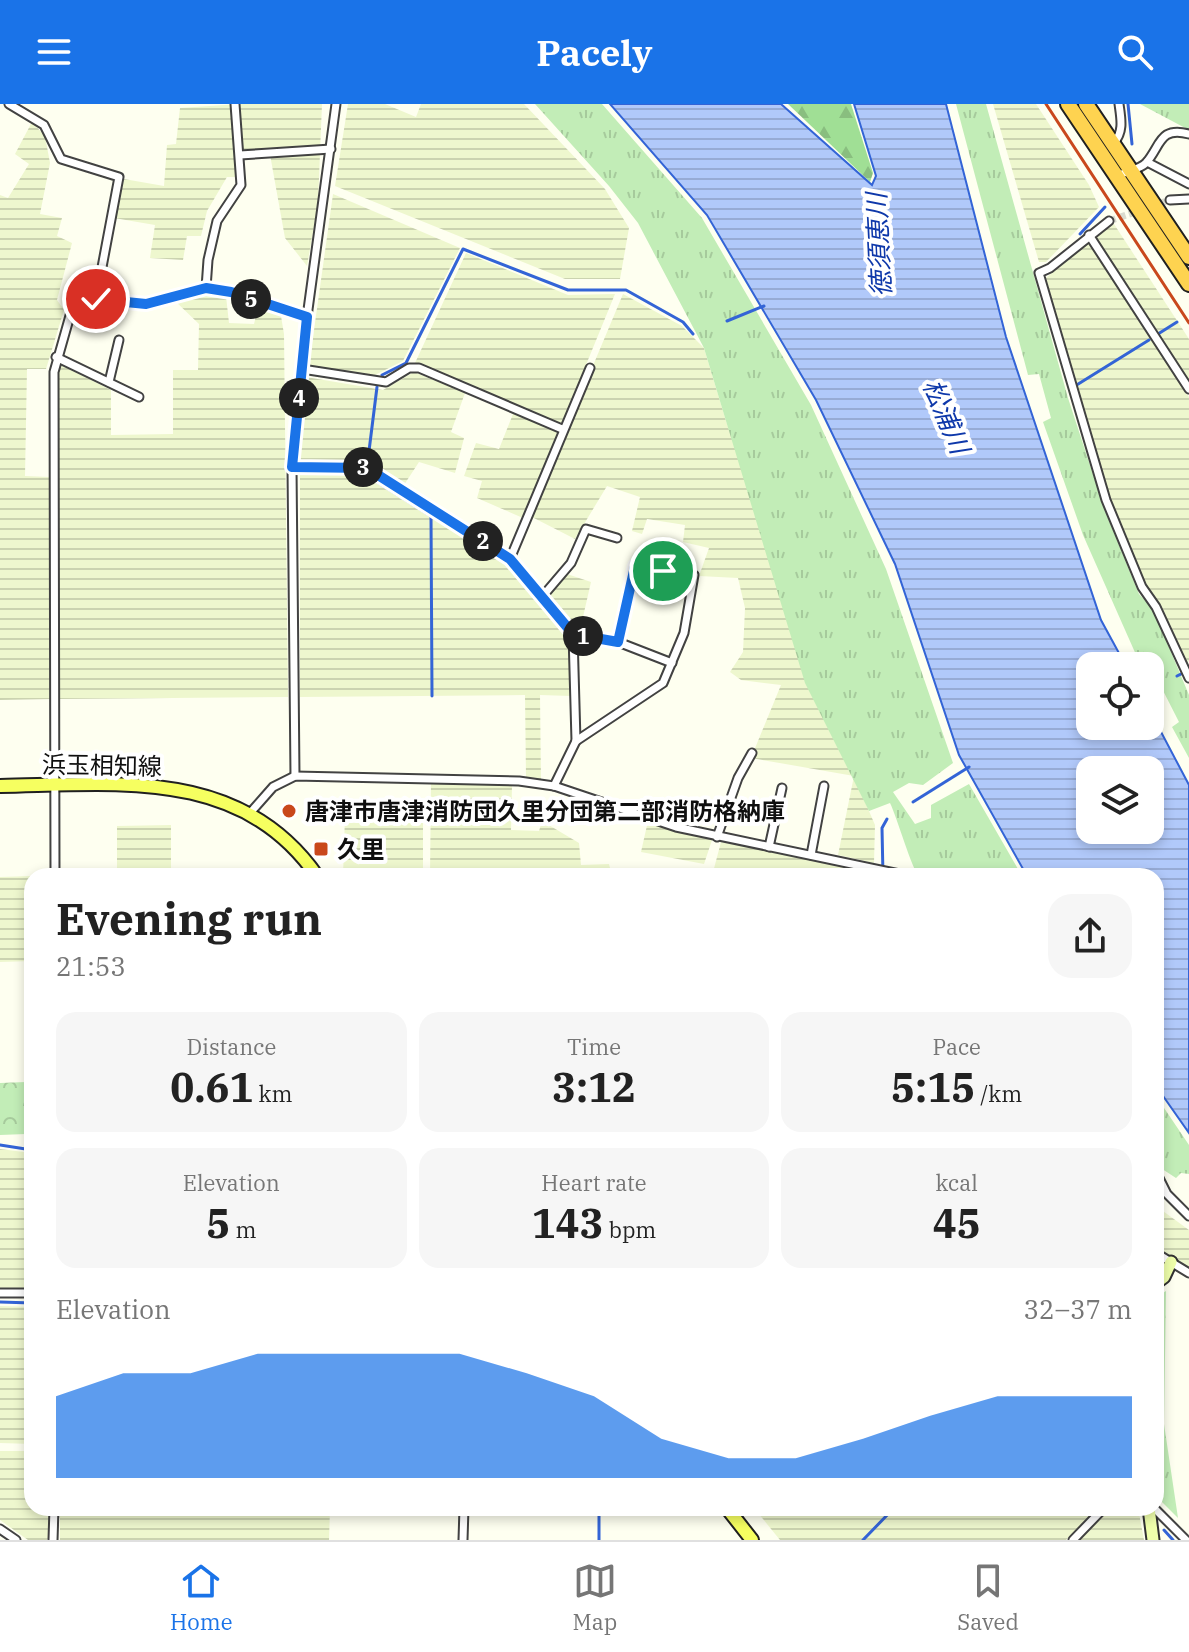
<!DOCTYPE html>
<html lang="en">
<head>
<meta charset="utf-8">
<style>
	body { margin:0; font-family:"IBM Plex Serif","Noto Sans JP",serif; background:#f6f6f6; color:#222; height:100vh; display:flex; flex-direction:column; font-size:30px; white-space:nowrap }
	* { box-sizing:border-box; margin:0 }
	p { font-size:26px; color:#767676 }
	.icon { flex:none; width:44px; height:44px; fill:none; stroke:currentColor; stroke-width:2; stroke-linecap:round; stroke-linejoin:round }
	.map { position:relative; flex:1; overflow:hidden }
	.sheet { position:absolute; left:24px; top:764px; width:1140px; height:648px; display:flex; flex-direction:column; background:#fff; border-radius:24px; box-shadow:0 4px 12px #0003 }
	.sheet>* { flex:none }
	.tools { position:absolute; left:1076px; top:548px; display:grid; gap:16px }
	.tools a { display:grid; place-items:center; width:88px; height:88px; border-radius:16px; background:#fff; box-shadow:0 4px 12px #0003; font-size:40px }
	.pin { position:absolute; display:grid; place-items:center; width:68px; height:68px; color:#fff; margin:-34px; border:4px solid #fff; border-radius:50%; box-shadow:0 2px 8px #0007 }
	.km { position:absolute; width:40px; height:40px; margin:-20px; border-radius:50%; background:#222; color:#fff; font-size:22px; line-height:40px; text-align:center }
	.round { display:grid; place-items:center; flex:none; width:84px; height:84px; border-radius:24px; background:#f6f6f6 }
	.headline { display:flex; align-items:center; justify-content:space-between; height:136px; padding:0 32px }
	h1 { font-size:44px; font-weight:800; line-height:60px }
	.figures { display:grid; grid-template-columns:repeat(3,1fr); gap:12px; height:136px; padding:8px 32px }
	.figures div { display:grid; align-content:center; border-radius:20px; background:#f6f6f6; text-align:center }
	.figures b { font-size:40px; font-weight:800 }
	.figures small { font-size:22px; font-weight:400 }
	.figures p { font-size:22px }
	.chart { height:224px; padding:16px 32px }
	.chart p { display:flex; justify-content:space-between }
	.chart svg { width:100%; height:144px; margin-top:8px; fill:#1a73e8; opacity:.7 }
	header { display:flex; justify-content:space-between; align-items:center; height:104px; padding:0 32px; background:#1a73e8; color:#fff; font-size:36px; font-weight:800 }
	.menu { display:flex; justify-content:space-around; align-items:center; height:112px; border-top:2px solid #e0e0e0; background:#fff; font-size:22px; color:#767676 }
	.menu a { display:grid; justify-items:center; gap:4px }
	.menu .on { color:#1a73e8 }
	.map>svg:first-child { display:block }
	.farmland { fill:url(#farmland-rules) }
	.grass { fill:url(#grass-tufts) }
	.forest { fill:url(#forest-firs) }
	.park { fill:url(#park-crowns) }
	.water { fill:url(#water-rules); stroke:#3364d6; stroke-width:2; fill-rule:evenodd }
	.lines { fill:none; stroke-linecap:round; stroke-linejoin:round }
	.stream { stroke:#3364d6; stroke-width:3 }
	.street-tunnel { stroke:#dadbce; stroke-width:7; stroke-dasharray:7 3.5; stroke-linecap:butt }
	.street-casing { stroke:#424242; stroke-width:11 }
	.secondary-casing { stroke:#313131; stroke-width:15 }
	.primary-casing { stroke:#202020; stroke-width:16 }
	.highway-casing { stroke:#202020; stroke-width:18 }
	.street { stroke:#fff; stroke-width:7 }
	.secondary { stroke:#efffab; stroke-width:11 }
	.primary { stroke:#f6ff60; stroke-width:12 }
	.highway { stroke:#fed350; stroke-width:14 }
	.rail { stroke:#c9481c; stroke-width:3 }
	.route-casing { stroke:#fff; stroke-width:16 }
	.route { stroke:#1a73e8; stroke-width:10 }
	.poi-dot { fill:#c9481c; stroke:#fff; stroke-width:3 }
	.labels { text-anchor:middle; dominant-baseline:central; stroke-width:8; stroke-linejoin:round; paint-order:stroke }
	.street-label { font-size:24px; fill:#0f0f0f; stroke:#fff }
	.poi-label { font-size:24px; font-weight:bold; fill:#0f0f0f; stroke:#fff; text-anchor:start }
	.water-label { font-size:26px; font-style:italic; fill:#0e38aa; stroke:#fff }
</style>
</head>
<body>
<header><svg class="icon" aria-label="menu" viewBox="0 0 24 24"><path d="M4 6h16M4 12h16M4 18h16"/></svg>Pacely<svg class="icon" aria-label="search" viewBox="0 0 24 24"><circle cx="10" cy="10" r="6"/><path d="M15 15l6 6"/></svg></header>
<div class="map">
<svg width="1189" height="1436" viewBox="0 0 1189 1436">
	<defs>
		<pattern id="farmland-rules" width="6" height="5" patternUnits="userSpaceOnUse" patternTransform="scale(2)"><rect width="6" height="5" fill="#eef7ce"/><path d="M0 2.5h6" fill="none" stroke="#cbd3b0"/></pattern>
		<pattern id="grass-tufts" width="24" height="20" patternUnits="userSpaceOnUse" patternTransform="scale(2)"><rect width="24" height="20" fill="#c2edb7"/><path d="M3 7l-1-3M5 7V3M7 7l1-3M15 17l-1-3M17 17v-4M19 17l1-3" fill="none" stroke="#a6ca9c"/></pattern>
		<pattern id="forest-firs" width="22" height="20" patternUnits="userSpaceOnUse" patternTransform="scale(2)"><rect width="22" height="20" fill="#a0df95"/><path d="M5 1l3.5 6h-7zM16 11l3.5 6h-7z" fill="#89be7f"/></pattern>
		<pattern id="park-crowns" width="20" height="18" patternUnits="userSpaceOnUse" patternTransform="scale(2)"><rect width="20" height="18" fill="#c2edb7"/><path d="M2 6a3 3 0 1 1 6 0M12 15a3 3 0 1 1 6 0" fill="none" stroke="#a6ca9c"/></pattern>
		<pattern id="water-rules" width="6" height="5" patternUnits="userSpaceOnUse" patternTransform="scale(2)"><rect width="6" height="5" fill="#b1c9fa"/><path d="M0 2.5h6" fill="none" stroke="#97abd5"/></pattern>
	</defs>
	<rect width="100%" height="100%" fill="#fefff0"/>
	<g class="farmland">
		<path d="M239,0H322L318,99L307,162L285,134L269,45L236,46L237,73H227L207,107L201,132H187L183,156L150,154L155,121L114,114L124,75L164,82L167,41L176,40L180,4Z"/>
		<path d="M348,0H385L416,13L421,0H524L605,85L629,124L620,175H565L335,82Z"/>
		<path d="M993,0H1036L1089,81L1099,103L1046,158H1039Z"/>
		<path d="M32,18L45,32L50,59L40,110L62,114L57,132L72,139L57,196L64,206L46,265H27L25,372L49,373L52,595L0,596V91L8,94L29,60L15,50Z"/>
		<path d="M333,90L460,144L403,257L373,272L309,262Z"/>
		<path d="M1114,120L1189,235V278L1097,136V127Z"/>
		<path d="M1088,137L1189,293V557L1186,559L1157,497L1144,482L1108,394L1046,174Z"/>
		<path d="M466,149L568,191L615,190L561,322L513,304L415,259Z"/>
		<path d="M206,190L226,192L229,219L254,220L259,200L281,212L284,230L288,593L60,595L57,259L111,286V331L173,330V266H198L199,220L173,195Z"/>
		<path d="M623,190L682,222L704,244L727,320L854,672L875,721L874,759L838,751L854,672L751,654L781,581L741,576L730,568L743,548L745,504L738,474L699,472L709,444L683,438L685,421L647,415L642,430L632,427L640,393L607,382L575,435L530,412Z"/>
		<path d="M414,268L465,289L451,328L464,334L455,369L419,358L402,384L369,360L298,358L306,273L383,286Z"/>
		<path d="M513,310L558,327L523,414L477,394L482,377L464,372L476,339L499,345Z"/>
		<path d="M361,366L507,459L570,533L571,592L540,591L541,676L526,673L525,591L300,593V369Z"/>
		<path d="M567,470L591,478L580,526L548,493Z"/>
		<path d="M431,679L512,681L511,726L539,727L542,717L579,739L581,761L609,760L612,772H430Z"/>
		<path d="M423,712V772H343L345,713Z"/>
		<path d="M648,717L712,736L704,760L641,748Z"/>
		<path d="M171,721V771L299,772H86L117,771V722Z"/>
		<path d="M721,738L837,759L863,767L866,772H712Z"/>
		<path d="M32,772V857L0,858V773Z"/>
		<path d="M0,1045L32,1049V1185H0Z"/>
		<path d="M1156,1102L1189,1126V1165L1156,1144Z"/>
		<path d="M0,1202L32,1203V1340L0,1339Z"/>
		<path d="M0,1347H32V1404H50V1431L47,1436H28L0,1416Z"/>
		<path d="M60,1404H330L329,1436H60Z"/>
		<path d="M754,1404H1097L1066,1436H780Z"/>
		<path d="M1112,1404H1138L1144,1436H1079Z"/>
	</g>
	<g class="grass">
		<path d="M535,0H602L702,114L811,301L886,465L953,659L923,681L909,679L893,688L915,720L931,714V701L969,680L1022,772H919C912,766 897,713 890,699L869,707L805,579L704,244L638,119L609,82Z"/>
		<path d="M956,0H986L1068,294L1105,407L1139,490L1153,505L1189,591V654L1172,623L1179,618L1150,561L1141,562L1083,431L1043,318L1051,314L1039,270L1028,271Z"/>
		<path d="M1140,0H1189V26Z"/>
		<path d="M1156,992L1189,1041V1070L1181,1069L1176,1074L1156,1061Z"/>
		<path d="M1166,1187L1164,1320L1178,1414L1158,1394L1156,1379V1193Z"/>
	</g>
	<path class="forest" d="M788,0H851L873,69L870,78Z"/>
	<path class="park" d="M26,978V1030L0,1031V979Z"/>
	<path class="water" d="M610,0H781L872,81L876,72L854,0H946L1006,233L1101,516L1126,562H1090V622H1150V607L1189,681V1029L1156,982V772H1027L959,651L895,460L816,296L707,111ZM1090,666H1150V726H1090Z"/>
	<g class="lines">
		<g class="stream">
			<path d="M1128,0L1132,40"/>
			<path d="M1080,130L1105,103"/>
			<path d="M727,217L764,202"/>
			<path d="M1158,230L1177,218"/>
			<path d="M382,271L406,259L463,145L568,186H626L683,218L693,230"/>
			<path d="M1075,282L1149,236"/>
			<path d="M368,355L377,283"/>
			<path d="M365,370L431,412L432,592"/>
			<path d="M1177,572L1189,566"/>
			<path d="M1150,586H1151"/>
			<path d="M913,698L969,663"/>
			<path d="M340,771V772"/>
			<path d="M883,772L882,724L887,715"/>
			<path d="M0,1041L32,1046"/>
			<path d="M0,1198L32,1199"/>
			<path d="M1164,1426L1173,1436"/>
			<path d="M599,1436V1404"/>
			<path d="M863,1436L894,1404"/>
		</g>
		<path class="street-tunnel" d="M1109,117L1170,96"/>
		<g class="street-casing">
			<g id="street">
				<path d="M9,0L44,21L61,55L119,73L96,195"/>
				<path d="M1114,39C1124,27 1121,15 1119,0"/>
				<path d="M240,51L331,45"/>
				<path d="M1147,58L1189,80"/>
				<path d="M1116,73C1125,67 1139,66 1146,59C1161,42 1159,22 1189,30"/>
				<path d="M1170,96L1189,95"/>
				<path d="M1109,117L1050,164L1039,169L1106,396L1142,483L1156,503L1189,574"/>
				<path d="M1089,131L1189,285"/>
				<path d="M206,184L208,156L217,117L241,81L235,0"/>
				<path d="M56,253L139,293"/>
				<path d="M302,265L386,278L409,264H419L562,325"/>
				<path d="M109,278L119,236"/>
				<path d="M292,363L367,364L510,455L573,530L576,637L554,682"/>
				<path d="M510,455L590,264"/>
				<path d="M542,493L571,459L586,425L617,434"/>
				<path d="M573,530L618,538L672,559"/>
				<path d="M576,637L663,579L684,529L694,471C674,465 656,466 635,462L618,538"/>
				<path d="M295,672L292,363L307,213L336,0"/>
				<path d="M250,709L273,683L295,672L519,677L554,682L676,723L909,772"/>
				<path d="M717,733L738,674L752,649"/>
				<path d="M769,743L782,684"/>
				<path d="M811,751L824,682"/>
				<path d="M55,772L54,268L73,201L96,195L146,200L206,184L231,188L307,213"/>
				<path d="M1156,1068L1167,1090L1189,1112"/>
				<path d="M1156,1149L1189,1169"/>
				<path d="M0,1189H32"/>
				<path d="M1154,1404L1186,1436"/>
				<path d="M0,1425L16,1436"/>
				<path d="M53,1436L54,1404"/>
				<path d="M463,1436L464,1404"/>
				<path d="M1073,1436L1104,1404"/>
			</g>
		</g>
		<g class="secondary-casing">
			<g id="secondary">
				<path d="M1156,1179L1164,1173L1171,1158"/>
				<path d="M1149,1404L1153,1436"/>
			</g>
		</g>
		<g class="primary-casing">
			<g id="primary">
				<path d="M0,682C117,680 241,663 317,772"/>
				<path d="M727,1404L752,1436"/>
			</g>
		</g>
		<g class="highway-casing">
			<g id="highway">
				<path d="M1068,0L1189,180"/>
				<path d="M1086,0L1189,153"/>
			</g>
		</g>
		<use href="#street" class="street"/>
		<use href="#secondary" class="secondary"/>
		<use href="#primary" class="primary"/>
		<use href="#highway" class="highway"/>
		<path class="rail" d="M1046,0L1189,219"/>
	</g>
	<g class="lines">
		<g class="route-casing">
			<path id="route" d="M96,195L146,200L206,184L231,188L307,213L292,363L367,364L510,455L573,530L618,538L635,462L663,467"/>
		</g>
		<use href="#route" class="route"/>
	</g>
	<g class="poi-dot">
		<circle cx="289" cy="707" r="8"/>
		<rect x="313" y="737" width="16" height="16" rx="4"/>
	</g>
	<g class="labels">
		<g class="street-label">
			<text transform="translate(102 661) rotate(1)">浜玉相知線</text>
		</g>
		<g class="poi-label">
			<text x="305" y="707">唐津市唐津消防団久里分団第二部消防格納庫</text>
			<text x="337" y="745">久里</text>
		</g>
		<g class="water-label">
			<text transform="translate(878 141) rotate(-93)">徳須恵川</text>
			<text transform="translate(947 312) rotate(67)">松浦川</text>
		</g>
	</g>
</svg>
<div class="tools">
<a><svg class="icon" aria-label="locate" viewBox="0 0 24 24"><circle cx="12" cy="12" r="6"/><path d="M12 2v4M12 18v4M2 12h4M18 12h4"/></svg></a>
<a><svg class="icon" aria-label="layers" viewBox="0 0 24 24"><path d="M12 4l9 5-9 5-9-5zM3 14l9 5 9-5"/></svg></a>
</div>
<div class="pin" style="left:663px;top:467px;background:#1e9e55"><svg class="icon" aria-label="arrive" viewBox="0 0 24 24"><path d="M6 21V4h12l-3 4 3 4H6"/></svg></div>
<div class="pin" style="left:96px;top:195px;background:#d93025"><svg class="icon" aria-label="check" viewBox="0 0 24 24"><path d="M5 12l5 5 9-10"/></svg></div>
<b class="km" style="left:583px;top:532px">1</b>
<b class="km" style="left:483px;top:437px">2</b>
<b class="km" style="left:363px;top:363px">3</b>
<b class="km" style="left:299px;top:294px">4</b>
<b class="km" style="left:251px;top:195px">5</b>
<section class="sheet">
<div class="headline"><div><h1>Evening run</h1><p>21:53</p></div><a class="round"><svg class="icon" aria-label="share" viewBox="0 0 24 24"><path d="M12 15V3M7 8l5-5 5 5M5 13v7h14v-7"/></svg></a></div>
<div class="figures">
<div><p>Distance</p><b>0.61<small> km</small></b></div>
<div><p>Time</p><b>3:12</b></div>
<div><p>Pace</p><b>5:15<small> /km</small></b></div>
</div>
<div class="figures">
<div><p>Elevation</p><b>5<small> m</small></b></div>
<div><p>Heart rate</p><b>143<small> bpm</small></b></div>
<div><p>kcal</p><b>45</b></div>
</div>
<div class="chart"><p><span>Elevation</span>32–37 m</p>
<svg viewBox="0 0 160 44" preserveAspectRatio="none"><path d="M0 44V19L10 12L20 12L30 6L40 6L50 6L60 6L70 12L80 19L90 32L100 38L110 38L120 32L130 25L140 19L150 19L160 19V44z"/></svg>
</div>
</section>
</div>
<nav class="menu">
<a class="on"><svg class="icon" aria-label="home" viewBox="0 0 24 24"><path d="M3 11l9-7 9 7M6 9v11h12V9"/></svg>Home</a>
<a><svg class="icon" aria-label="map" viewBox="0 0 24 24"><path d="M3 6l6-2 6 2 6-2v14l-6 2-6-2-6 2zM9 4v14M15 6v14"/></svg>Map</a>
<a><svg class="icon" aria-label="saved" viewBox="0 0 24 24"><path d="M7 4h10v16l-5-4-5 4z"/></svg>Saved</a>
</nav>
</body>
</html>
